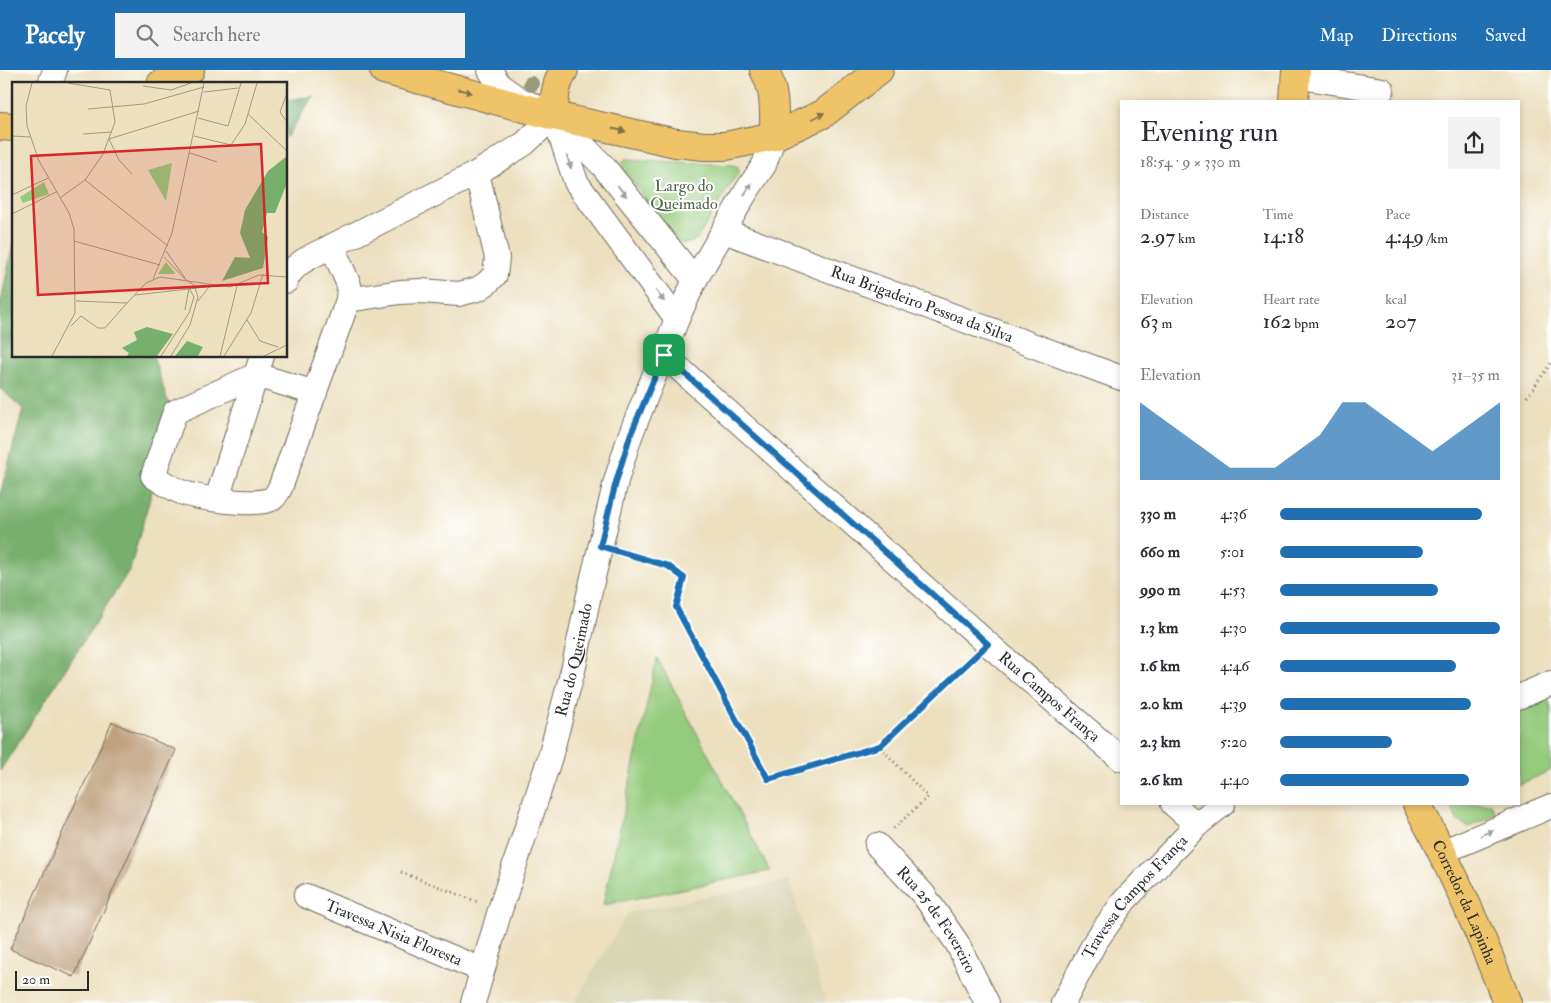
<!DOCTYPE html>
<html lang="en">
<head>
<meta charset="utf-8">
<style>
	body { margin:0; font-family:"IM FELL Double Pica",serif; background:#f2f2f3; color:#2b2b33; height:100vh; display:flex; flex-direction:column; font-size:19px; white-space:nowrap }
	* { box-sizing:border-box; margin:0 }
	p { font-size:16px; color:#7c7c81 }
	.icon { flex:none; width:28px; height:28px; fill:none; stroke:currentColor; stroke-width:2; stroke-linecap:round; stroke-linejoin:round }
	.map { position:relative; flex:1; overflow:hidden }
	.panel { position:absolute; left:1120px; top:30px; width:400px; height:705px; display:flex; flex-direction:column; background:#fff; border-radius:0px; box-shadow:0 2px 8px #0003 }
	.panel>* { flex:none }
	.scale { position:absolute; left:15px; bottom:12px; width:74px; box-sizing:border-box; padding-left:5px; border:2px solid #2b2b2b; border-top:0; font-size:14px; line-height:18px; white-space:nowrap; color:#2b2b2b; -webkit-text-stroke:4px #fff; paint-order:stroke }
	.pin { position:absolute; display:grid; place-items:center; width:42px; height:42px; color:#fff; margin:-21px; border-radius:10px; box-shadow:0 2px 8px #0006 }
	.round { display:grid; place-items:center; flex:none; width:52px; height:52px; border-radius:0px; background:#f2f2f3 }
	.overview { display:flex; align-items:center; justify-content:space-between; height:85px; padding:0 20px }
	h1 { font-size:28px; font-weight:600; line-height:38px }
	.stats { display:grid; grid-template-columns:repeat(3,1fr); gap:8px; height:85px; padding:5px 20px }
	.stats div { display:grid; align-content:center }
	.stats b { font-size:21px; font-weight:600 }
	.stats small { font-size:14px; font-weight:400 }
	.stats p { font-size:14px }
	.chart { height:140px; padding:10px 20px }
	.chart p { display:flex; justify-content:space-between }
	.chart svg { width:100%; height:90px; margin-top:5px; fill:#1f6fb2; opacity:.7 }
	ul { padding:0 20px; list-style:none; font-size:16px }
	li { display:grid; grid-template-columns:80px 60px 1fr; align-items:center; height:38px }
	li i { height:12px; border-radius:6px; background:#1f6fb2 }
	header { display:flex; align-items:center; gap:30px; box-sizing:border-box; height:70px; padding:0 25px; background:#1f6fb2; color:#fff }
	header strong { font-size:24px }
	nav { display:flex; gap:28px; margin-inline-start:auto; font-size:18px }
	.search { width:350px; height:45px; background:#f2f2f3; display:flex; align-items:center; gap:12px; box-sizing:border-box; padding:0 18px; border-radius:0px; color:#7c7c81; font-size:19px }
	.map>svg:first-child { display:block }
	.built { fill:#d9d6b5 }
	.green { fill:#94cb7d; stroke:#607b54 }
	.forest { fill:#77af6c; stroke:#516d4c }
	.building { fill:#c0a27e }
	.lines { fill:none; stroke-linecap:round; stroke-linejoin:round }
	.minor-casing { stroke:#6f6a5f; stroke-width:26 }
	.major-casing { stroke:#6f6a5f; stroke-width:30 }
	.path { stroke:#6f6a5f; stroke-width:3; stroke-dasharray:1 4; stroke-linecap:butt }
	.minor { stroke:#fff; stroke-width:24 }
	.major { stroke:#efc469; stroke-width:28 }
	.tree { fill:#969b7e }
	.oneway { fill:#837047 }
	.oneway2 { fill:#a0a0a0 }
	.route-casing { stroke:#fff; stroke-width:10 }
	.route { stroke:#1f6fb2; stroke-width:6 }
	.labels { text-anchor:middle; dominant-baseline:central; stroke-width:4; stroke-linejoin:round; paint-order:stroke }
	.park-label { font-size:16px; fill:#506348; stroke:#fff }
	.street-label { font-size:16px; fill:#2b2b2b; stroke:#fff }
	.inset-road { fill:none; stroke:#9f9884; stroke-width:1 }
	.view { fill:#d62828; fill-opacity:0.15; stroke:#d62828; stroke-width:2.5 }
	.inset-edge { fill:none; stroke:#2b2b2b; stroke-width:2.5 }
</style>
</head>
<body>
<header>
<strong>Pacely</strong>
<div class="search"><svg class="icon" aria-label="search" viewBox="0 0 24 24"><circle cx="10" cy="10" r="6"/><path d="M15 15l6 6"/></svg>Search here</div>
<nav><a>Map</a><a>Directions</a><a>Saved</a></nav>
</header>
<div class="map">
<svg width="1551" height="933" viewBox="0 0 1551 933">
	<rect width="100%" height="100%" fill="#fff"/>
	<filter id="ink" filterUnits="userSpaceOnUse"><feTurbulence type="fractalNoise" baseFrequency=".02" numOctaves="2"/><feDisplacementMap in="SourceGraphic" scale="10" xChannelSelector="R" yChannelSelector="G"/><feConvolveMatrix kernelMatrix="1 2 1 2 8 2 1 2 1" color-interpolation-filters="sRGB"/></filter>
	<filter id="wash" filterUnits="userSpaceOnUse"><feTurbulence type="fractalNoise" baseFrequency=".0096" numOctaves="4" result="noise"/><feDisplacementMap in="SourceGraphic" scale="20" xChannelSelector="R" yChannelSelector="G"/><feGaussianBlur stdDeviation="1.12" result="paint"/><feColorMatrix in="noise" values="0 0 0 0 0 0 0 0 0 0 0 0 0 0 0 0 0 1.4 0 .05"/><feComposite in="paint" operator="in"/></filter>
	<g filter="url(#wash)">
		<rect width="100%" height="100%" fill="#ece0bf"/>
		<path class="built" d="M789,810L826,933H574L628,843Z"/>
		<g class="green">
			<path d="M627,89L733,95L738,97L739,101L697,169C688,175 683,175 674,169L623,98L622,94L624,90Z"/>
			<path d="M657,588L770,801L603,835Z"/>
			<path d="M1546,625L1551,638V700L1519,715V637Z"/>
			<path d="M1450,734H1491L1496,744L1469,757L1457,750Z"/>
		</g>
		<g class="forest">
			<path d="M313,26L286,68V30Z"/>
			<path d="M14,169V286H153L173,347L130,499L0,701V425L23,339L0,318V236Z"/>
		</g>
		<g id="blocks">
			<path class="building" d="M112,652L176,680L74,907L10,879Z"/>
		</g>
	</g>
	<g filter="url(#ink)">
		<use href="#blocks" fill-opacity="0" stroke="#6f6a5f" stroke-width="1"/>
		<g class="lines">
			<g class="minor-casing">
				<g id="minor">
					<path d="M490,0L499,15L516,27L554,46L603,96L695,210"/>
					<path d="M1295,6L1382,20"/>
					<path d="M50,14L55,0"/>
					<path d="M556,52L576,112L677,249"/>
					<path id="s1" d="M724,161L1121,308"/>
					<path d="M332,176L477,103L524,74L554,46"/>
					<path d="M286,211C293,192 315,185 332,176L349,215L348,230L280,418C278,421 276,426 273,428C260,438 196,428 181,422C171,418 162,412 153,406L175,342L256,305L315,323"/>
					<path d="M348,230L400,222L421,221L459,224L478,219L487,213L495,205L497,188L477,103"/>
					<path id="s2" d="M664,285L988,574L1121,689"/>
					<path d="M217,429L262,286"/>
					<path d="M1519,627L1551,613"/>
					<path d="M1173,734L1197,755"/>
					<path id="s3" d="M877,775L923,824L957,873L987,933"/>
					<path d="M1442,782L1551,736"/>
					<path id="s4" d="M306,826L482,900"/>
					<path id="s5" d="M473,933L500,840L550,687L574,596L590,520L616,411L630,366L677,249L695,210L746,122L764,95L774,66"/>
					<path id="s6" d="M1063,933L1095,872L1124,831L1197,755L1223,734"/>
				</g>
			</g>
			<g class="major-casing">
				<g id="major">
					<path d="M384,0L554,46L676,73L704,76H726L774,66L823,44L879,0"/>
					<path d="M764,0C776,20 774,44 774,66"/>
					<path d="M161,14L190,0"/>
					<path d="M1294,31L1296,0"/>
					<path d="M554,46C554,29 555,15 564,0"/>
					<path d="M0,56L14,57"/>
					<path id="s7" d="M1417,734C1451,798 1482,865 1507,933"/>
				</g>
			</g>
			<g class="path">
				<path d="M1527,327L1551,293"/>
				<path d="M622,482L668,496L685,508L677,537L768,709L880,677L971,590"/>
				<path d="M880,677L928,727L893,759"/>
				<path d="M401,802L478,832"/>
			</g>
			<use href="#minor" class="minor"/>
			<use href="#major" class="major"/>
		</g>
		<circle class="tree" cx="531" cy="14" r="8"/>
		<defs><path id="oneway-solid" d="M-6-.8H1V-3.2L6.5 0L1 3.2V.8H-6Z" transform="scale(1.25)"/></defs>
		<g class="oneway">
			<use href="#oneway-solid" transform="translate(465 21) rotate(15)"/>
			<use href="#oneway-solid" transform="translate(818 46) rotate(-27)"/>
			<use href="#oneway-solid" transform="translate(619 60) rotate(12)"/>
		</g>
		<g class="oneway2">
			<use href="#oneway-solid" transform="translate(569 92) rotate(72)"/>
			<use href="#oneway-solid" transform="translate(748 119) rotate(-57)"/>
			<use href="#oneway-solid" transform="translate(622 121) rotate(51)"/>
			<use href="#oneway-solid" transform="translate(660 226) rotate(53)"/>
			<use href="#oneway-solid" transform="translate(1487 763) rotate(-23)"/>
		</g>
	</g>
	<g class="lines" filter="url(#ink)">
		<g class="route-casing">
			<path id="route" d="M664,285L988,574L880,676L768,709L676,537L684,508L668,496L600,476L616,412L630,366Z"/>
		</g>
		<use href="#route" class="route"/>
	</g>
	<g class="labels">
		<g class="park-label">
			<text x="684" y="116">Largo do<tspan x="684" dy="18">Queimado</tspan></text>
		</g>
		<g class="street-label">
			<text stroke="none"><textPath href="#s1" startOffset="211">Rua Brigadeiro Pessoa da Silva</textPath></text>
			<text stroke="none"><textPath href="#s5" startOffset="358">Rua do Queimado</textPath></text>
			<text stroke="none"><textPath href="#s2" startOffset="515">Rua Campos França</textPath></text>
			<text stroke="none"><textPath href="#s6" startOffset="129">Travessa Campos França</textPath></text>
			<text stroke="none"><textPath href="#s7" startOffset="109">Corredor da Lapinha</textPath></text>
			<text stroke="none"><textPath href="#s3" startOffset="96">Rua 25 de Fevereiro</textPath></text>
			<text stroke="none"><textPath href="#s4" startOffset="95">Travessa Nisia Floresta</textPath></text>
		</g>
	</g>
	<g transform="translate(12 12)">
		<rect width="275" height="275" fill="#ece0bf"/>
		<path d="M160,81L154,119L136,88ZM32,100L37,112L11,121L8,115ZM154,180L163,191V192H146Z" fill="#94cb7d"/>
		<path d="M275,74V101L263,131H255L250,150L256,155L251,186L210,199L223,175L238,176L228,151L233,128L256,89ZM135,245L161,252L145,274H115L117,271L110,266L125,258L122,250ZM175,259L191,265L186,274H163Z" fill="#77af6c"/>
		<path class="inset-road" d="M20,1L14,24L15,44L27,79L57,131L62,147L63,231L40,274M56,1L98,8M131,4L159,8L179,1M192,10L226,6M275,11L268,30L275,40M76,27L132,22L192,5M236,32L275,69M186,36L216,44L229,1M71,52L100,50M0,54L18,55M182,54L219,63L233,42L245,1M178,71L205,80M120,92L107,78L97,57L187,29M73,98L156,164M0,113L36,96M48,116L73,98L91,72L103,40L98,8M0,132L44,110M62,159L148,183M154,169L173,196M152,175L174,198L182,203L186,215L178,243L159,274M141,197L160,151L192,1M123,213L194,205M64,219L115,221L134,201L148,195L218,205L247,193L275,195M186,219L197,205M173,228L177,206M235,238L248,259L266,265M59,244L69,234L86,246H93L115,221M149,274L177,231L182,215L177,206M208,274L225,204M212,274L239,231L251,192M252,274L275,263"/>
		<path class="view" d="M249,62L256,201L26,213L19,74Z"/>
		<rect width="275" height="275" class="inset-edge"/>
	</g>
</svg>
<div class="scale">20 m</div>
<div class="pin" style="left:664px;top:285px;background:#1e9e55"><svg class="icon" aria-label="arrive" viewBox="0 0 24 24"><path d="M6 21V4h12l-3 4 3 4H6"/></svg></div>
<section class="panel">
<div class="overview"><div><h1>Evening run</h1><p>18:54 · 9 × 330 m</p></div><a class="round"><svg class="icon" aria-label="share" viewBox="0 0 24 24"><path d="M12 15V3M7 8l5-5 5 5M5 13v7h14v-7"/></svg></a></div>
<div class="stats">
<div><p>Distance</p><b>2.97<small> km</small></b></div>
<div><p>Time</p><b>14:18</b></div>
<div><p>Pace</p><b>4:49<small> /km</small></b></div>
</div>
<div class="stats">
<div><p>Elevation</p><b>63<small> m</small></b></div>
<div><p>Heart rate</p><b>162<small> bpm</small></b></div>
<div><p>kcal</p><b>207</b></div>
</div>
<div class="chart"><p><span>Elevation</span>31–35 m</p>
<svg viewBox="0 0 160 44" preserveAspectRatio="none"><path d="M0 44V6L10 14L20 22L30 30L40 38L50 38L60 38L70 30L80 22L90 6L100 6L110 14L120 22L130 30L140 22L150 14L160 6V44z"/></svg>
</div>
<ul>
<li><b>330 m</b>4:36<i style="width:92%"></i></li>
<li><b>660 m</b>5:01<i style="width:65%"></i></li>
<li><b>990 m</b>4:53<i style="width:72%"></i></li>
<li><b>1.3 km</b>4:30<i style="width:100%"></i></li>
<li><b>1.6 km</b>4:46<i style="width:80%"></i></li>
<li><b>2.0 km</b>4:39<i style="width:87%"></i></li>
<li><b>2.3 km</b>5:20<i style="width:51%"></i></li>
<li><b>2.6 km</b>4:40<i style="width:86%"></i></li>
</ul>
</section>
</div>
</body>
</html>
